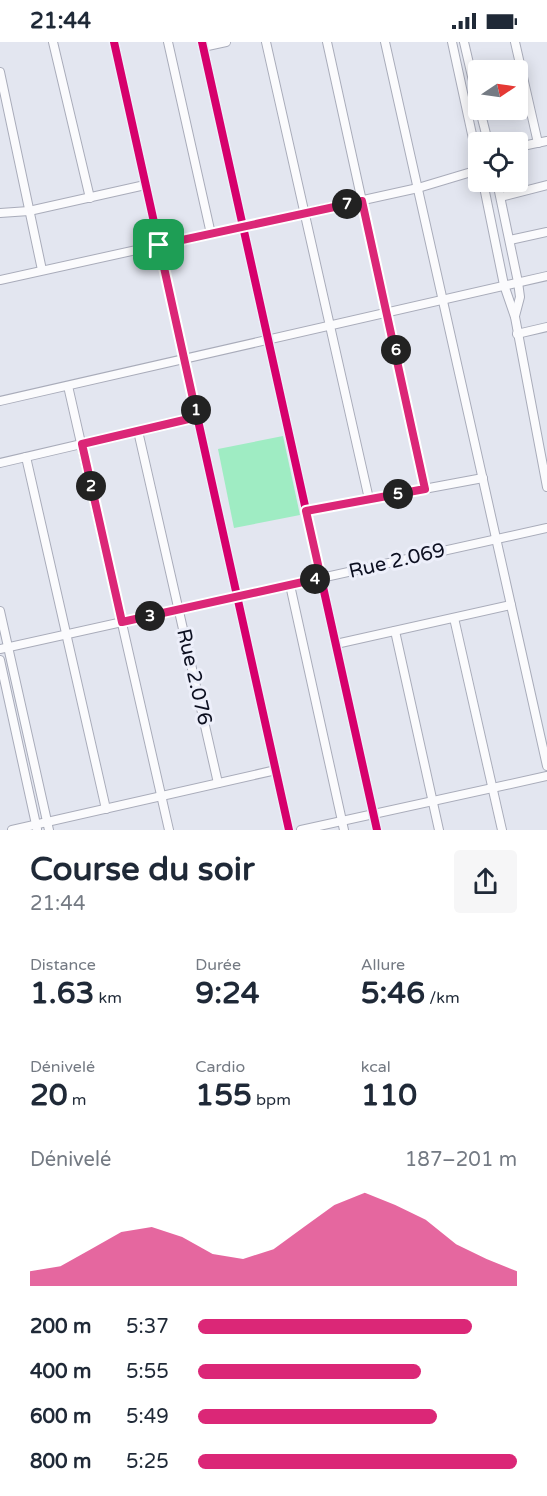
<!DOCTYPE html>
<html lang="fr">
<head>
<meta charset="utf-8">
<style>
	body { margin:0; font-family:"Varela Round",sans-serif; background:#f6f6f7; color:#1f2937; height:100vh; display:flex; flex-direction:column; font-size:22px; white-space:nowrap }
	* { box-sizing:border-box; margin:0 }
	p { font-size:20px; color:#747a83 }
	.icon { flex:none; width:33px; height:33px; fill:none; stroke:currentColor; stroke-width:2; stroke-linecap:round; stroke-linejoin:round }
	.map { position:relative; height:788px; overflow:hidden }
	.drawer { display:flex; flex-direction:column; background:#fff; flex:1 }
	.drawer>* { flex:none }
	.needle { width:39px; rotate:77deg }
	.tools { position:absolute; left:468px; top:18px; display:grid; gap:12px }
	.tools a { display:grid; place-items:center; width:60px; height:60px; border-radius:6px; background:#fff; box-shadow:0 3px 15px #0003; font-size:30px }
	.pin { position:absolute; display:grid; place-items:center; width:51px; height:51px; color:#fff; margin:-26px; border-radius:12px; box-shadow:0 3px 9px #0006 }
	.km { position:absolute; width:30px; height:30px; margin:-15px; border-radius:50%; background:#222; color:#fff; font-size:16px; line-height:30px; text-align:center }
	.round { display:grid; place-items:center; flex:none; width:63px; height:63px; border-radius:6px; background:#f6f6f7 }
	.headline { display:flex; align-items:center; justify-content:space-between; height:102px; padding:0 30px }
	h1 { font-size:33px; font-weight:800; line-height:45px }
	.figures { display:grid; grid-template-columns:repeat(3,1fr); gap:9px; height:102px; padding:6px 30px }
	.figures div { display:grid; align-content:center }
	.figures b { font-size:30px; font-weight:800 }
	.figures small { font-size:16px; font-weight:400 }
	.figures p { font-size:16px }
	.chart { height:168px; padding:12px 30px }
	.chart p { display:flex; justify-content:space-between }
	.chart svg { width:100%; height:108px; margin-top:6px; fill:#db2777; opacity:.7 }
	ul { padding:0 30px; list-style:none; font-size:20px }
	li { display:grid; grid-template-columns:96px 72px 1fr; align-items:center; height:45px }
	li i { height:15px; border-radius:8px; background:#db2777 }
	.status { display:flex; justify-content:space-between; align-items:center; height:42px; padding:0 30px; background:#fff; direction:ltr }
	.status svg { height:16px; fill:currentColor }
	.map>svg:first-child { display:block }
	.green { fill:#9fecc3 }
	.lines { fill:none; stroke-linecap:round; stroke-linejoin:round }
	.minor-casing { stroke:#a9acba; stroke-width:10 }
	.minor { stroke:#fbfbfd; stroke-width:8 }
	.cycleway-casing { stroke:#edeffa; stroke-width:11 }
	.cycleway { stroke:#d6006c; stroke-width:8 }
	.route-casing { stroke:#fff; stroke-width:12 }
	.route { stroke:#db2777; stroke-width:8 }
	.labels { text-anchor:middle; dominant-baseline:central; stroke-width:6; stroke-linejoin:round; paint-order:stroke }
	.street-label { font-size:20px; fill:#0d1021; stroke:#edeffa }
</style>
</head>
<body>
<div class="status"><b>21:44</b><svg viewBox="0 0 49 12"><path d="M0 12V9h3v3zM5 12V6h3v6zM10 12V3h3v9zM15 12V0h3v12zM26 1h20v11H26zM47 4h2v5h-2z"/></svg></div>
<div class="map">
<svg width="547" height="788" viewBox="0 0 547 788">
	<rect width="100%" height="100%" fill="#e3e6f0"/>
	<path class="green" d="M283,394L300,473L234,486L218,407Z"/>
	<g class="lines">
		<g class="minor-casing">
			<g id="minor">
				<path d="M53,0L90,156"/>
				<path d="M114,0L289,788"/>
				<path d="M168,0L211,192"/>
				<path d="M202,0L377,788"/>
				<path d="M266,0L369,457"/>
				<path d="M327,0L425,446"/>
				<path d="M385,0L547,724"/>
				<path d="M452,0L478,120"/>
				<path d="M464,0L478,60"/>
				<path d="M515,0L538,101"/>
				<path d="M203,5L226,0"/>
				<path d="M0,30L42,228"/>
				<path d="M480,68L488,100"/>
				<path d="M518,105L547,99"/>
				<path d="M483,140L504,243L515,275L547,445"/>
				<path d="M497,140L518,240L520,255L515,274"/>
				<path d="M501,155L547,143"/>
				<path d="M0,171L29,169L145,143"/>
				<path d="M510,198L547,190"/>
				<path d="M0,238L418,146L478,128"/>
				<path d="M517,292L547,285"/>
				<path d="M68,344L169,788"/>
				<path d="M0,359L547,234"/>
				<path d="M138,389L218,741"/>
				<path d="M26,415L106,767"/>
				<path d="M0,421L197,375"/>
				<path d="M306,469L483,436"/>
				<path d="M290,543L344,788"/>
				<path d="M0,569L49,788"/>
				<path d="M454,576L502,788"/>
				<path d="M395,589L439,788"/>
				<path d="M336,602L511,563"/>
				<path d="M0,607L547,486"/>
				<path d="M0,618L37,787"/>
				<path d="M12,788L276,728"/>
				<path d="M301,788L547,734"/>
			</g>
		</g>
		<use href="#minor" class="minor"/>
		<g class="cycleway-casing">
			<g id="cycleway">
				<path d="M114,0L289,788"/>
				<path d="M202,0L377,788"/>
			</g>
		</g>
		<use href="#cycleway" class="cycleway"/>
	</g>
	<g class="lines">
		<g class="route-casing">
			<path id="route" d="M362,159L425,447L306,469L321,536L122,580L82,402L197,375L159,203Z"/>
		</g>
		<use href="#route" class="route"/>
	</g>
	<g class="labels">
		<g class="street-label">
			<text transform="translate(397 519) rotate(-13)">Rue 2.069</text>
			<text transform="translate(194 635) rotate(77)">Rue 2.076</text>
		</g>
	</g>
</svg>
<div class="tools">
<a><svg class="needle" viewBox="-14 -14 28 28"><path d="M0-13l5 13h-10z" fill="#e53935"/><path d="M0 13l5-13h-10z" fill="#747a83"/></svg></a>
<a><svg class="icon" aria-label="locate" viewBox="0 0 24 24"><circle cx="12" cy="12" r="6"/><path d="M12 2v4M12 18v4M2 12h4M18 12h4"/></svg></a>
</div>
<div class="pin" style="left:159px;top:203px;background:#1e9e55"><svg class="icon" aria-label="arrive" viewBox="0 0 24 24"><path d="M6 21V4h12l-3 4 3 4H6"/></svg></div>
<b class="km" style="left:196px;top:368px">1</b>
<b class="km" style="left:91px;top:444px">2</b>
<b class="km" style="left:150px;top:574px">3</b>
<b class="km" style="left:315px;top:537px">4</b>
<b class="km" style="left:398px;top:452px">5</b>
<b class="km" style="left:396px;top:308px">6</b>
<b class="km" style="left:347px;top:162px">7</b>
</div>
<section class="drawer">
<div class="headline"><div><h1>Course du soir</h1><p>21:44</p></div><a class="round"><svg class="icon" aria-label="share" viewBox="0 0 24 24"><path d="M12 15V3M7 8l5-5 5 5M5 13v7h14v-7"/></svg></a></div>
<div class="figures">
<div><p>Distance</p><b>1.63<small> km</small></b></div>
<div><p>Durée</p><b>9:24</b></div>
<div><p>Allure</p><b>5:46<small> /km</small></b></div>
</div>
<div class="figures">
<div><p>Dénivelé</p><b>20<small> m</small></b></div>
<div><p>Cardio</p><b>155<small> bpm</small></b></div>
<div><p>kcal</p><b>110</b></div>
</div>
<div class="chart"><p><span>Dénivelé</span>187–201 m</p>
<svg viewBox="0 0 160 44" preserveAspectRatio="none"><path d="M0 44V38L10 36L20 29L30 22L40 20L50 24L60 31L70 33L80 29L90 20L100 11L110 6L120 11L130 17L140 27L150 33L160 38V44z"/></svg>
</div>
<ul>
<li><b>200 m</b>5:37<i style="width:86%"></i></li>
<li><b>400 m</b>5:55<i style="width:70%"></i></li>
<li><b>600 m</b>5:49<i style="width:75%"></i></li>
<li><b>800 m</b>5:25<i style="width:100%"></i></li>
</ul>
</section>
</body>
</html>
